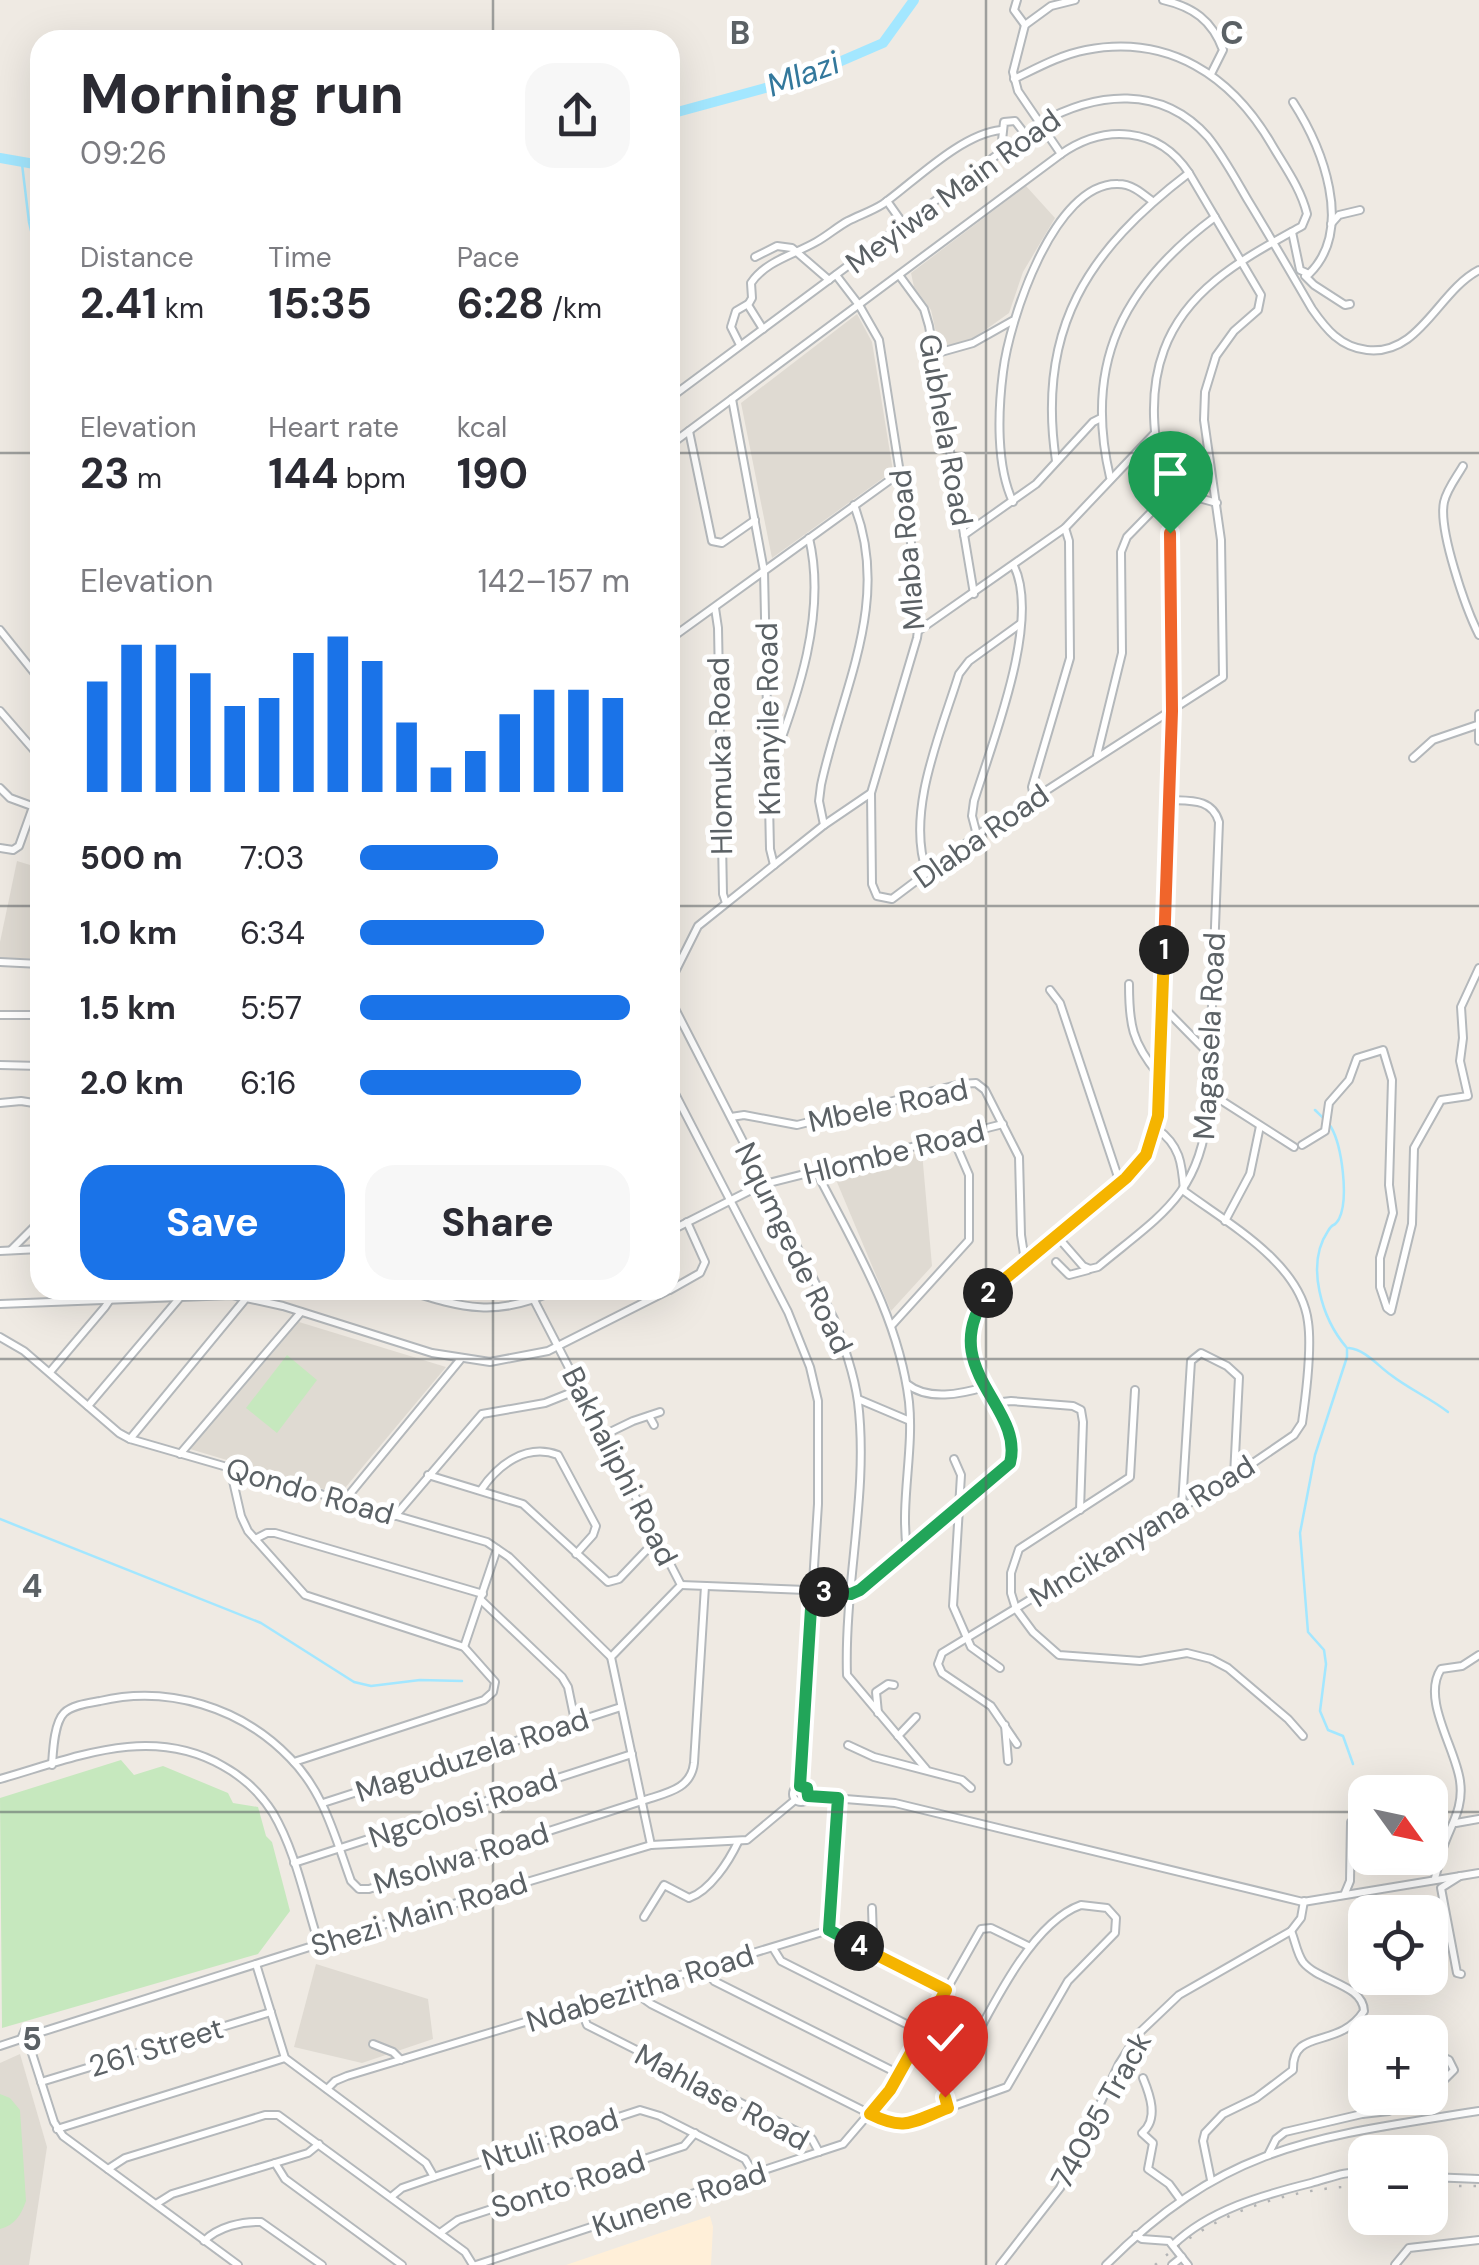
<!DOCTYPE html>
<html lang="en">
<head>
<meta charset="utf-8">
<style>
	body { margin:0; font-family:"DM Sans",sans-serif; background:#f7f7f7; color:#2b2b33; height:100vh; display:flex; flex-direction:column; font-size:38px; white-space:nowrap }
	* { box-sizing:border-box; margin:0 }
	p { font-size:32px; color:#7c7c81 }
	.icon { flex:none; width:55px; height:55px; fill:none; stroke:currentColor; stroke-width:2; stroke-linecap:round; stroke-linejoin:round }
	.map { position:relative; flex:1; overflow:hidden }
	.sheet { position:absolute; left:30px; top:30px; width:650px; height:1270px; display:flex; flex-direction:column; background:#fff; border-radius:30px; box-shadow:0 10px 40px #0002 }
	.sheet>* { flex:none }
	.needle { width:65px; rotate:123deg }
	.controls { position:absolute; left:1348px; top:1775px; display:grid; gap:20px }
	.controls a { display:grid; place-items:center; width:100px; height:100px; border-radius:20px; background:#fff; box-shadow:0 10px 40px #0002; font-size:50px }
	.pin { position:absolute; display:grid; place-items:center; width:85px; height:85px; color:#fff; margin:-102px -42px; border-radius:50% 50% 50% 0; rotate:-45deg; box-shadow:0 0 10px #0007 }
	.pin .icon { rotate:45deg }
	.km { position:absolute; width:50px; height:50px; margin:-25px; border-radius:50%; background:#222; color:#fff; font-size:28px; line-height:50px; text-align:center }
	.round { display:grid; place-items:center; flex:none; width:105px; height:105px; border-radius:30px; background:#f7f7f7 }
	.overview { display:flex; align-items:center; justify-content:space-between; height:170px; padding:0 50px }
	h1 { font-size:55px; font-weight:700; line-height:75px }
	.figures { display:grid; grid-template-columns:repeat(3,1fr); gap:15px; height:170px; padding:10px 50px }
	.figures div { display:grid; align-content:center }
	.figures b { font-size:42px; font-weight:700 }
	.figures small { font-size:28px; font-weight:400 }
	.figures p { font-size:28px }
	.chart { height:280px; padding:20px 50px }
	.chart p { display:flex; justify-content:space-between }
	.chart svg { width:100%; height:180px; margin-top:10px; stroke:#1a73e8; stroke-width:6 }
	.primary-button { display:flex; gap:20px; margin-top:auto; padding:20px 50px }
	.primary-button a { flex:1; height:115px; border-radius:30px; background:#1a73e8; color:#fff; font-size:40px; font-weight:700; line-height:115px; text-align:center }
	.primary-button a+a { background:#f7f7f7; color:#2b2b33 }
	ul { padding:0 50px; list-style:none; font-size:32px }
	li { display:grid; grid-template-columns:160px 120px 1fr; align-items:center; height:75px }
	li i { height:25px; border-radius:12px; background:#1a73e8 }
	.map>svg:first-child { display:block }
	.commercial { fill:#ffefd8 }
	.education { fill:#dfdad2 }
	.green { fill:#c6e8be }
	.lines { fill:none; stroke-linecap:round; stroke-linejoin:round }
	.stream { stroke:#a3e7ff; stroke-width:2.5 }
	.river { stroke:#a3e7ff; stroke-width:10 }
	.minor-casing { stroke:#b4b8bb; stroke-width:10 }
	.minor { stroke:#fff; stroke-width:6 }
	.rail { stroke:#b3b4b5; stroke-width:2.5; stroke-dasharray:2.5 12; stroke-linecap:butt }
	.split-1-casing { stroke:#fff; stroke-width:20 }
	.split-2-casing { stroke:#fff; stroke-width:20 }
	.split-3-casing { stroke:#fff; stroke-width:20 }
	.split-4-casing { stroke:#fff; stroke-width:20 }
	.split-5-casing { stroke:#fff; stroke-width:20 }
	.split-1 { stroke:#f0652b; stroke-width:12 }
	.split-2 { stroke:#f5b400; stroke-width:12 }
	.split-3 { stroke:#22a559; stroke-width:12 }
	.split-4 { stroke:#22a559; stroke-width:12 }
	.split-5 { stroke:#f5b400; stroke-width:12 }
	.grid { fill:none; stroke:#5b6165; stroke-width:2.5; stroke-opacity:0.55 }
	.labels { text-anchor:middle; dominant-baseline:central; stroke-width:10; stroke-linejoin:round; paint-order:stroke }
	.street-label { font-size:30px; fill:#5b6165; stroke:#fff }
	.water-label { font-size:32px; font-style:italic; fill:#33789c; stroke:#fff }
	.grid-label { font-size:32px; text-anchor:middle; font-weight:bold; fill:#5b6165; stroke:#fff; stroke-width:10; stroke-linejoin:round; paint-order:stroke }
</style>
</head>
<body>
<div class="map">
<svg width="1479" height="2265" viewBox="0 0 1479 2265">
	<rect width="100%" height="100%" fill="#efeae3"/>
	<path class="commercial" d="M710,2216L713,2227L711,2265H566Z"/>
	<g class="education">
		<path d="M1026,186L1055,218L1023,272L1009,313L967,343L939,346L931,310L914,287L911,273Z"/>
		<path d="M857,314L872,342L893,471L772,558L741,403Z"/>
		<path d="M17,861L40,868V959L0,958V942Z"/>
		<path d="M922,1152L932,1266L891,1311L834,1175Z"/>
		<path d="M299,1322L446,1367L340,1494L190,1449Z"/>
		<path d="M316,1964L428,1999L433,2039L362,2063L294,2047Z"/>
		<path d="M20,2054L47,2147L29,2265H0V2063Z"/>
	</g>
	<g class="green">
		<path d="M287,1355L317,1380L277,1433L246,1408Z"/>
		<path d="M121,1760L134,1775L163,1766L228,1793L233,1803L258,1807L266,1836L272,1842L290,1911L258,1954L2,2028L0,1798Z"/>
		<path d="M0,2094L10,2098L20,2110L26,2201C21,2215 15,2225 0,2229Z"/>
	</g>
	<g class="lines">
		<g class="stream">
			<path d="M22,164L29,222L40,269"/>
			<path d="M1315,1110C1320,1115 1328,1122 1331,1127C1342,1146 1349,1199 1339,1219C1333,1229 1334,1221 1328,1231C1305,1265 1322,1319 1347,1348V1357L1315,1455L1300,1533L1308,1632L1324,1650L1326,1664L1320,1711L1328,1730L1343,1736L1353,1764"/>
			<path d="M1349,1348C1366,1350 1378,1366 1391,1375C1409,1389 1430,1398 1448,1412"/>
			<path d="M0,1519L261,1623L354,1682L371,1686L420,1680L462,1681"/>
		</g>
		<g class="river">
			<path d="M670,114L802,78L883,43L914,0"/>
			<path d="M0,158L40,165"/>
		</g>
		<g class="minor-casing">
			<g id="minor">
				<path d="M1017,0L1014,10L1025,25"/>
				<path d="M1163,0C1193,7 1212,20 1223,50L1211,74"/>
				<path d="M1001,150L1004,122L1015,121L1025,134"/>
				<path d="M1061,154L1018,91L1013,72L1025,25L1051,6L1075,0"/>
				<path d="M887,201L904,225"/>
				<path d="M1331,224L1339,215L1360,210"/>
				<path d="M1292,232L1300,270L1309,274C1355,229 1322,147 1293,102"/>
				<path d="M755,257L777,246L792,248L829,280"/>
				<path d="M899,275L924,309L929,326L974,594"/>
				<path d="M1305,276L1314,285L1345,305L1350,304"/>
				<path d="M763,329L748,305L752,298L751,283C766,261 793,255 816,242C827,236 837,227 848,221C860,215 872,211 883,204C915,181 961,134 1001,130"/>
				<path d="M740,345L731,327L736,311L748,304"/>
				<path d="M934,354L973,343L1012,321"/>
				<path d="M670,398L1040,123C1096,92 1161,84 1208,137C1224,157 1236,180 1249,202C1271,238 1291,273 1312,309C1326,329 1340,347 1367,350C1420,356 1438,291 1479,270"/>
				<path d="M732,399L764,571L770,849L774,865"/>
				<path d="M689,431L712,541L722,543L755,520"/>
				<path d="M670,445L1061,154C1104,124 1158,126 1189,173L1261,295L1258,310L1234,331L1216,356L1205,392L1204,420L1221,540L1223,677L977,835L892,899L877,896L872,884L871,793"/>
				<path d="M1056,461C1036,329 1088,250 1189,173"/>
				<path d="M1463,466C1456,478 1447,489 1444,502C1438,530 1466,609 1479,635"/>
				<path d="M1110,477C1083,362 1124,285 1215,217"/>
				<path d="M1163,488L1217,503"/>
				<path d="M1013,502C996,466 998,411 1003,372C1009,321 1054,182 1118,184C1132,184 1142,193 1152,201"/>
				<path d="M964,535L1036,484L1093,422L1101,418"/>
				<path d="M715,608L718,628L723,894L726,903"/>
				<path d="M0,630L40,680"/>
				<path d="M918,631L1065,528L1154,434"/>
				<path d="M670,639L901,472"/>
				<path d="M670,656L673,843L670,858"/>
				<path d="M0,711L40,757"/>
				<path d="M1479,714V741"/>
				<path d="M1097,755L1122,653L1121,552L1127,537L1165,498"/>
				<path d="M1413,758L1433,740L1477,725"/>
				<path d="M771,767C798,696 827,613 809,538"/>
				<path d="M0,788L10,798L40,809"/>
				<path d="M1034,797L1032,787L1070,658L1069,541L1065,528"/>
				<path d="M824,825L819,801L821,785C841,691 892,602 854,505"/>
				<path d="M977,835L972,816L974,801C992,743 1041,621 1014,566"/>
				<path d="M0,848L13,850L19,846L33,807"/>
				<path d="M927,873C905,813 941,732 959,674L969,661L1020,624"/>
				<path d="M0,962L40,964"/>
				<path d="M670,982L698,926L824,825L871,793L917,638L919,623L914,562L879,340L859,305L836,275"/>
				<path d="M1129,984C1129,1025 1132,1042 1158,1074"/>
				<path d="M1050,990L1060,1003L1120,1183"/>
				<path d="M670,999L834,1319C844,1346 854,1373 858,1402C869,1492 844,1584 847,1675L926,1769"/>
				<path d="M1163,1007L1210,1055"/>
				<path d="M0,1015H40"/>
				<path d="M0,1065L40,1066"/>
				<path d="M670,1084L788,1312L810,1367L818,1401V1504L800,1786"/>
				<path d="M1209,1096L1219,1099L1294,1147"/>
				<path d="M0,1103L21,1101L40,1104"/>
				<path d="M731,1117L744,1115L797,1125L961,1084L976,1083L985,1090L1019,1157L1021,1235L1025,1261"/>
				<path d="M1302,1145L1325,1131L1329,1103L1349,1080L1357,1058L1383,1050L1392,1080L1389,1185L1393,1213L1380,1258V1287L1387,1308L1391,1311L1412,1224L1414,1148L1441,1100L1468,1096L1460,1061L1463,1038L1461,1007L1479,968"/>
				<path d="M817,1173C855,1247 899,1318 909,1402C914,1451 900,1502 907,1550"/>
				<path d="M1225,1221L1250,1174L1260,1126"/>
				<path d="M670,1231L761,1185L1003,1124"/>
				<path d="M1056,1235L1083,1266L1090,1269L1098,1267C1159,1216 1200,1196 1208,1110L1219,822C1212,798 1190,801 1169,800"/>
				<path d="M11,1250L40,1221"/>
				<path d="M0,1251L40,1249"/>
				<path d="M1056,1262L1069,1275L1088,1270"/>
				<path d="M405,1290C463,1308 498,1318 555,1290"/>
				<path d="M670,1290L700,1273L705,1262L687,1222"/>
				<path d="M534,1300L681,1585L611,1657L651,1845"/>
				<path d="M0,1304L232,1295L283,1306L432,1353L490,1362L548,1351L669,1290"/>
				<path d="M892,1325L969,1240V1175L953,1138"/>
				<path d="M0,1337L24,1351L119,1433L130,1439L487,1542L509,1557L611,1657"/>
				<path d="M50,1372L105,1307L111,1298V1290"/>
				<path d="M907,1384C928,1401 961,1394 985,1387"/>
				<path d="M1135,1390L1130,1477L1019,1549L1011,1573V1593L1016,1609L1033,1632L1059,1655L1140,1661L1187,1653L1211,1659L1228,1668L1288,1719L1303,1736"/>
				<path d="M858,1399L910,1421"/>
				<path d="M994,1403L1011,1401L1073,1406L1081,1410L1083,1422L1080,1510"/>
				<path d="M88,1406L182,1295"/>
				<path d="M649,1416L654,1425"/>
				<path d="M604,1435L633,1421L660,1412"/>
				<path d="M130,1439L247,1297"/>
				<path d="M180,1454L301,1312"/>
				<path d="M954,1459L961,1475L953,1606L971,1647L1000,1668"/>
				<path d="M230,1468L241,1516L248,1531L305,1595L464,1647L495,1682L493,1692L484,1700L294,1762"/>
				<path d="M428,1475L523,1504L608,1582L619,1579L657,1539"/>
				<path d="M481,1490C498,1465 526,1443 558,1455L596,1526L593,1535L576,1554"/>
				<path d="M344,1501L460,1360"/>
				<path d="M1182,1505L1191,1361L1201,1353L1227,1366L1239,1377L1234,1476"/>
				<path d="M395,1516L482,1414L545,1403L580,1389"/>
				<path d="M255,1539L267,1533H275L483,1594"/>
				<path d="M681,1585L856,1592L1008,1467L1012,1455V1441L975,1365L971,1342L976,1314L998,1283L1135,1169L1146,1155L1156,1128C1166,1064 1162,996 1165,931C1169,805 1175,678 1171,552C1168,483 1139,417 1164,350C1187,287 1247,257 1302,226L1307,214C1301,189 1285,167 1272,145C1232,76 1169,34 1086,50C1060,55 1037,68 1014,79"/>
				<path d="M481,1600L562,1677L568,1687L575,1721"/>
				<path d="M464,1647L497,1549"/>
				<path d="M878,1713L876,1692L888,1684L894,1685"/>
				<path d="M1005,1725L1008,1761"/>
				<path d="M898,1736L916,1717"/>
				<path d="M1017,1744L991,1706L942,1673L938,1664L942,1653L1234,1476L1294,1435L1302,1423C1306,1395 1312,1350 1308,1322C1301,1263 1227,1223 1184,1191C1182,1163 1180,1145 1156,1128"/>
				<path d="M848,1745L874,1757L962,1780L971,1788"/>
				<path d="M52,1765C53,1751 54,1723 64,1713C72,1705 89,1703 100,1701C168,1685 241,1707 290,1758C324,1792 335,1837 351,1881L359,1889H369L642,1801C665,1793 691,1790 694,1763L705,1586"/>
				<path d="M0,1779C74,1758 150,1724 223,1766C243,1777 261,1794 273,1813C296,1852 305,1901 319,1944"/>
				<circle cx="801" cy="1794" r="8"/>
				<path d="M808,1796L895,1803L1303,1902L1479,1873"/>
				<path d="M323,1803L621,1707"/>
				<path d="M1456,1823L1479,1819"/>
				<path d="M294,1863L632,1754"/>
				<path d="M1460,1876L1441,1888L1457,1973L1461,1974"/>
				<path d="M1435,1878C1438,1868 1440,1858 1443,1848C1451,1824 1464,1808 1460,1781C1456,1749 1421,1699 1441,1669L1462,1666L1479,1655"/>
				<path d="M1345,1893L1350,1881L1351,1822L1358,1817"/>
				<path d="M1081,1905L1107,1908L1116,1918L1115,1933L1068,1981L1007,2087L948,2108L945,2097L949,2087C979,2036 1024,1925 1081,1905Z"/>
				<path d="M644,1917L664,1885L689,1898C710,1891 729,1861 738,1842"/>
				<path d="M829,1930L946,1990"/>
				<path d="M773,1948L781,1961L922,2032"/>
				<path d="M870,1952L873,1938L872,1908"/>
				<path d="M256,1964L285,2058L426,2163L434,2177"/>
				<path d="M706,1968L714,1981L899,2074"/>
				<path d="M639,1988L644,1999L651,2004L890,2124H903L948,2108"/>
				<path d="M580,2007L587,2025L812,2139L819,2152"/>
				<path d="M1353,2027L1365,2033"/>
				<path d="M35,2034L319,1944L651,1845L747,1840L795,1800"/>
				<path d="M29,2044L54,2122L63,2136L238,2265"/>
				<path d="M373,2044L393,2052L401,2060"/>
				<path d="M0,2046L21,2039L25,2030L30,2029L35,2034L31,2043H24L21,2039"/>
				<path d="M1430,2051L1449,2060L1454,2070L1445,2079L1430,2081"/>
				<path d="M1143,2078C1150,2095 1159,2119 1142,2133L1153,2143L1148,2169L1169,2184L1180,2199"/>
				<path d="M41,2082L271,2012"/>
				<path d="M327,2089L335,2081L347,2076L829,1930L838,1798"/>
				<path d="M1362,2114L1389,2111L1395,2098"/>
				<path d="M57,2129L285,2058"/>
				<path d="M1269,2153L1276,2139L1285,2132L1362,2114L1365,2097"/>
				<path d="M275,2163L308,2153L319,2144"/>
				<path d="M108,2169L125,2158L265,2115H278L465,2252L473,2265"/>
				<path d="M1430,2177L1479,2179"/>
				<path d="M1211,2180L1203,2141L1205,2133L1223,2114L1256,2098L1293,2070C1292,2026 1338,2051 1364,2011C1363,1984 1319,1982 1303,1962C1297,1954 1295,1940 1291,1931"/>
				<path d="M391,2197L402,2188L434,2177L640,2110L660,2116L745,2159L754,2174"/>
				<path d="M156,2204L172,2194L275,2163L285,2179L402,2265"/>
				<path d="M440,2233L458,2220L684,2146L695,2133"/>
				<path d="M1136,2235L1142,2239L1169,2241L1188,2265"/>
				<path d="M204,2241C218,2227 242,2221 261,2222L322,2265"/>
				<path d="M1173,2245C1209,2210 1263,2195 1311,2183C1330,2178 1345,2171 1365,2172"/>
				<path d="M476,2265L843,2144L890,2089L981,1929L991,1928L1028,1946"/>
				<path d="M1000,2265L1060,2188L1119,2064L1138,2034L1179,1995L1291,1931L1301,1918L1304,1901"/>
				<path d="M1106,2265C1227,2143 1318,2137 1479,2111"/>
				<path d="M1172,2265L1182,2257"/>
				<path d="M1395,2265L1409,2248L1479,2240"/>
			</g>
		</g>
		<use href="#minor" class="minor"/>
		<g class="rail">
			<path d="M1430,2186H1479"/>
			<path d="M1155,2265C1212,2213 1289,2187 1365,2186"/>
		</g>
	</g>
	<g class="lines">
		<g class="split-1-casing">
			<path id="split-1" d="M1164,950L1172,711L1170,533"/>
		</g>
		<g class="split-2-casing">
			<path id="split-2" d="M988,1293L1126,1178L1146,1155L1158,1116L1164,950"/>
		</g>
		<g class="split-3-casing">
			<path id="split-3" d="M824,1592L851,1594L860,1590L1010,1463C1025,1406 934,1369 988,1293"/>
		</g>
		<g class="split-4-casing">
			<path id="split-4" d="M824,1592H812L800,1786L807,1788L808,1796L838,1798L829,1930L859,1946"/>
		</g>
		<g class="split-5-casing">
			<path id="split-5" d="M859,1946L946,1990L890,2090L870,2114C906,2132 913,2121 948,2108L945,2097"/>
		</g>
		<use href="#split-1" class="split-1"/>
		<use href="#split-2" class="split-2"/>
		<use href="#split-3" class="split-3"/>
		<use href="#split-4" class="split-4"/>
		<use href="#split-5" class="split-5"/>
	</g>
	<path class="grid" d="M493,0V40M986,0V2265M0,453H40M670,453H1479M0,906H40M670,906H1479M493,1290V2265M0,1359H1479M0,1812H1365M1430,1812H1479"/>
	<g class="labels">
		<g class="street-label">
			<text transform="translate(953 191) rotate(-36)">Meyiwa Main Road</text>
			<text transform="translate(946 430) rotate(80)">Gubhela Road</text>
			<text transform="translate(907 550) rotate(-95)">Mlaba Road</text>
			<text transform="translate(768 719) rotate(-91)">Khanyile Road</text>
			<text transform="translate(720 756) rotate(-91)">Hlomuka Road</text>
			<text transform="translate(981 836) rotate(-35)">Dlaba Road</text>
			<text transform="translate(1209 1036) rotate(-87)">Magasela Road</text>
			<text transform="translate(888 1105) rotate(-12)">Mbele Road</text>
			<text transform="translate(894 1152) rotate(-14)">Hlombe Road</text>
			<text transform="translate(794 1248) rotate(64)">Nqumgede Road</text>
			<text transform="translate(620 1466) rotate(63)">Bakhaliphi Road</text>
			<text transform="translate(310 1491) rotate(16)">Qondo Road</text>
			<text transform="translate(1142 1531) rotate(-32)">Mncikanyana Road</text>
			<text transform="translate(472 1755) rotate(-18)">Maguduzela Road</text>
			<text transform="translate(463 1808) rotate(-18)">Ngcolosi Road</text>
			<text transform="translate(461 1858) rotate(-17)">Msolwa Road</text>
			<text transform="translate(419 1914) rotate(-17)">Shezi Main Road</text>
			<text transform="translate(640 1988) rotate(-17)">Ndabezitha Road</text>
			<text transform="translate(156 2047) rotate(-17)">261 Street</text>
			<text transform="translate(722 2097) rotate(28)">Mahlase Road</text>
			<text transform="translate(1101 2110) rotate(-61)">74095 Track</text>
			<text transform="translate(550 2139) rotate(-18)">Ntuli Road</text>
			<text transform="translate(568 2184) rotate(-18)">Sonto Road</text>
			<text transform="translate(679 2199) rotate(-18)">Kunene Road</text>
		</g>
		<g class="water-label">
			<text transform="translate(803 74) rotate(-20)">Mlazi</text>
		</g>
	</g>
	<g class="grid-label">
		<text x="740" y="44">B</text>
		<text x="1232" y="44">C</text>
		<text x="32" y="1597">4</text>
		<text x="32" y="2050">5</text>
	</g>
</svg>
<div class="controls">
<a><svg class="needle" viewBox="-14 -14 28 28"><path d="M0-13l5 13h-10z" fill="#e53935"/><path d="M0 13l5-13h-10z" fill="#7c7c81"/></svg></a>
<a><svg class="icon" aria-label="locate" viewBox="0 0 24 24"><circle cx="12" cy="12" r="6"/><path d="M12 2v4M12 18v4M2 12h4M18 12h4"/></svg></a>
<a>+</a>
<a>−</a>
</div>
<div class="pin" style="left:1170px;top:533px;background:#1e9e55"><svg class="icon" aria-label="arrive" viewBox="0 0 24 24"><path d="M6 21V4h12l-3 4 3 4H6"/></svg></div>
<div class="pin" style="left:945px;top:2097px;background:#d93025"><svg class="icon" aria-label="check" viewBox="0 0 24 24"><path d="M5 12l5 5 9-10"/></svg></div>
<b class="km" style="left:1164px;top:950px">1</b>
<b class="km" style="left:988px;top:1293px">2</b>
<b class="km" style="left:824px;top:1592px">3</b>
<b class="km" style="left:859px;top:1946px">4</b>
<section class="sheet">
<div class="overview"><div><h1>Morning run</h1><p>09:26</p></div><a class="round"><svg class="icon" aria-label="share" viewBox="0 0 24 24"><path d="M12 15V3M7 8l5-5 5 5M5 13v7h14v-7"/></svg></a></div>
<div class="figures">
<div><p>Distance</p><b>2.41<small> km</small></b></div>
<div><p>Time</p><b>15:35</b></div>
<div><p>Pace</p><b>6:28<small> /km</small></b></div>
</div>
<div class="figures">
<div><p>Elevation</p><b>23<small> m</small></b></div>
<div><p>Heart rate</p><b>144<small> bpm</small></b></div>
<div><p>kcal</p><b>190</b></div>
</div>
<div class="chart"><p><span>Elevation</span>142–157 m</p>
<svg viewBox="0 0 160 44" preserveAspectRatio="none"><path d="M5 44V17M15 44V8M25 44V8M35 44V15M45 44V23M55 44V21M65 44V10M75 44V6M85 44V12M95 44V27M105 44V38M115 44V34M125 44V25M135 44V19M145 44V19M155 44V21"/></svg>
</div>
<ul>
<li><b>500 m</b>7:03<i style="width:51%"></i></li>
<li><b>1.0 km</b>6:34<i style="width:68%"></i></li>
<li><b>1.5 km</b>5:57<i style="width:100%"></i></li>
<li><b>2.0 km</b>6:16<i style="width:82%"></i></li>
</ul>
<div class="primary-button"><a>Save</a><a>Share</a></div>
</section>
</div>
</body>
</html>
